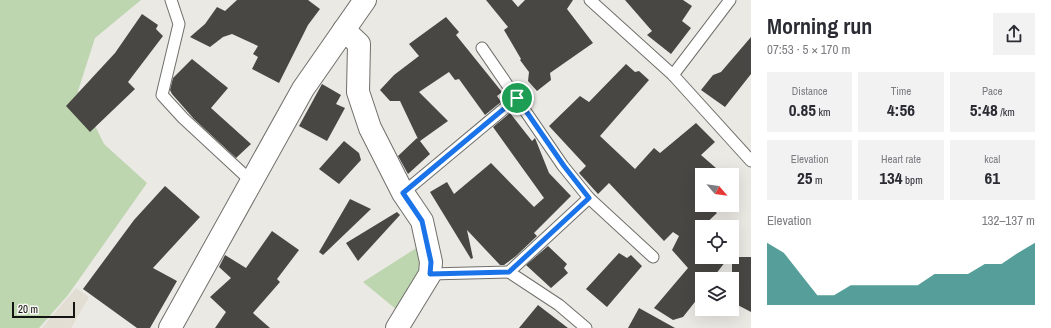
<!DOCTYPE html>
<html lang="en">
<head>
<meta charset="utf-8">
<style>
	body { margin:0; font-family:"Archivo Narrow",sans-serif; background:#f2f2f3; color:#2b2b33; height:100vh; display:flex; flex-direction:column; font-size:15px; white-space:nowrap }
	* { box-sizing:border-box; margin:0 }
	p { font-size:13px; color:#7c7c81 }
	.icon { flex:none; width:22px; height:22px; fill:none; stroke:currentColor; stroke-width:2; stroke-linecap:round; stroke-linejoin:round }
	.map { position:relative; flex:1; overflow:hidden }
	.details { display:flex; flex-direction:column; background:#fff; width:300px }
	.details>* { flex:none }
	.needle { width:26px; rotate:118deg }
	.controls { position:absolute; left:695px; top:168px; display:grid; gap:8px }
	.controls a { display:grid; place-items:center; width:44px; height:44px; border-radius:0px; background:#fff; box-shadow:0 4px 16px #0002; font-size:20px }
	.scale { position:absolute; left:12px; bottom:10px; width:63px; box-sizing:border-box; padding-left:4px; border:2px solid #131311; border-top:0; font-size:11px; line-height:14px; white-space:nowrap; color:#131311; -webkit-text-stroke:3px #f7f6f2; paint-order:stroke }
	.pin { position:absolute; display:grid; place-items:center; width:34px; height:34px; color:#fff; margin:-17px; border:2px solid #fff; border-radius:50%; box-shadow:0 1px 4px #0007 }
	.round { display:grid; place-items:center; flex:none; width:42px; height:42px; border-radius:0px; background:#f2f2f3 }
	.head { display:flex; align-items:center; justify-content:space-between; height:68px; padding:0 16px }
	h1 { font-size:22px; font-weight:800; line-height:30px }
	.metrics { display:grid; grid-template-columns:repeat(3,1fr); gap:6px; height:68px; padding:4px 16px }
	.metrics div { display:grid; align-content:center; border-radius:0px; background:#f2f2f3; text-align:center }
	.metrics b { font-size:17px; font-weight:800 }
	.metrics small { font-size:11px; font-weight:400 }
	.metrics p { font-size:11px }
	.chart { height:112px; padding:8px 16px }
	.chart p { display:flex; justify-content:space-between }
	.chart svg { width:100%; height:72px; margin-top:4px; fill:#0f766e; opacity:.7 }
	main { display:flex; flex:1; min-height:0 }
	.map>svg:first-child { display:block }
	.built { fill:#e2ded3 }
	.green { fill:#bed6b0 }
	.building { fill:#484743 }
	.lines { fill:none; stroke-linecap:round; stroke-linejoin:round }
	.service-casing { stroke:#706f6b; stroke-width:13 }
	.minor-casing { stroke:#706f6b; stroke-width:24 }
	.tertiary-casing { stroke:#706f6b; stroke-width:24 }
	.service { stroke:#fff; stroke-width:11 }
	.minor { stroke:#fff; stroke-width:22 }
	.tertiary { stroke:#fff; stroke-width:22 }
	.route-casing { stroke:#fff; stroke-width:8 }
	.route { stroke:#1a73e8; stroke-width:5 }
</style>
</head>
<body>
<main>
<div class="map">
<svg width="751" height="328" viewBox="0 0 751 328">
	<rect width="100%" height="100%" fill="#eae9e4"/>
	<path class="built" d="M76,288L89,297L71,328H42Z"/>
	<g class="green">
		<path d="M0,0H141L95,38L78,91L104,144L147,183L68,295L39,328H0Z"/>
		<path d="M421,245C426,273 412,287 397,310L363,282Z"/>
	</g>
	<g class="building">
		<path d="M237,0H308L320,9L308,25L279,83L252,69L258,57L253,54L258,46L232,34L223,37L210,47L190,37L205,24L217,7L225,11Z"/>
		<path d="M486,0H512L518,7L525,0H573L567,9L593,43L550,73L551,80L537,91L528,81L529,72L520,60L521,59L504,30L508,27Z"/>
		<path d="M625,0H683L692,6L682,21L691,28L671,54L647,35L652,31Z"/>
		<path d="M142,14L158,25L156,29L163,36L128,82L135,89L90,132L66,106L115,53Z"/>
		<path d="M446,17L459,32L456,35L502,92L497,96L501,102L485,115L459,79L455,80L449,72L419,92L448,121L420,141L430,154L408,174L398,156L417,138L418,139L400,101H390L380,90L394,75L419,56L409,44Z"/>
		<path d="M751,37V74L725,107L701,90L713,75L721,72Z"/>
		<path d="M192,59L228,88L211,108L251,144L236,158L194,119L172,94L170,90L173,78Z"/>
		<path d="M626,64L635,72L639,71L649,80L600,136L635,169L654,148L660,153L696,123L715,142L701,155L724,175H702V205H717L713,210L717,213L702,227V257H729L712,279H702V293L683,317L673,320L654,308L688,268L672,250L679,236L673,232L664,241L609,183L598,194L579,173L586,166L549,126L580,96L589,102Z"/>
		<path d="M322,84L341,95L336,104L345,108L327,141L299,126Z"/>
		<path d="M510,113L532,141L535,138L549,173L571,196L534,233L537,236L516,256L504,265H500L467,230L473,258L471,259L430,192L447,182L454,194L491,163L534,207L544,198L493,127Z"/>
		<path d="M344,141L359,153L361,160L339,184L319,169Z"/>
		<path d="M165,186L200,217L153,268L177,281L150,328H137L83,289L134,220Z"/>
		<path d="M350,199L371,209L323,255L319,252Z"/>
		<path d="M397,212L400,215L358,261L346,243Z"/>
		<path d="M272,231L299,250L277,279L280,282L253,313L270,328H215L226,312L210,297L231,278L219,267L225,255L246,268Z"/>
		<path d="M548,246L567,264L564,268L568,273L551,288L526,265Z"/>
		<path d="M619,253L627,258L631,255L642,266L607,307L586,289Z"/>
		<path d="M732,257H751V312L732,302Z"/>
		<path d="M538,305L568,328H519Z"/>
		<path d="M639,308L675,328H628Z"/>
	</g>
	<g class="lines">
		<g class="service-casing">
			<g id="service">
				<path d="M171,0L179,24L162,95L183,118L252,182"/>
				<path d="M590,0L673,75L751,161"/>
				<path d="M482,48L563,166L589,198L653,257"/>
				<path d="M673,75L730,0"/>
				<path d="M403,193L517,98"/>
				<path d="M430,274L509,272"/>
				<path d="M586,328L559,305L509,272L589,198"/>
			</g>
		</g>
		<g class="minor-casing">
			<path id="minor" d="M344,30L359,44L358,92L370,128L403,193L422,221L431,262L430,274L397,328"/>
		</g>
		<g class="tertiary-casing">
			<path id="tertiary" d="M170,328L303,89L365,0"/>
		</g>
		<use href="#service" class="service"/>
		<use href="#minor" class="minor"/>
		<use href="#tertiary" class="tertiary"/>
	</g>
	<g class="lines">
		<g class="route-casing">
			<path id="route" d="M517,98L564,166L589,198L509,272L430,274L431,262L422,221L403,193Z"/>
		</g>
		<use href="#route" class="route"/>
	</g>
</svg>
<div class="controls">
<a><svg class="needle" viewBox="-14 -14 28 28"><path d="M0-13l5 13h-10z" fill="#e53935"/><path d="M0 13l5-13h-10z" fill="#7c7c81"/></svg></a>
<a><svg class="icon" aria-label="locate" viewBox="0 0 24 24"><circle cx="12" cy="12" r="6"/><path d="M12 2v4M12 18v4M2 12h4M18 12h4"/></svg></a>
<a><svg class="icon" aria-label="layers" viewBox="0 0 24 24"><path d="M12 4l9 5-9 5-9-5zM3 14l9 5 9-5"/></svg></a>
</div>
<div class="scale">20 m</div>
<div class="pin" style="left:517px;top:98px;background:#1e9e55"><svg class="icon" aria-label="arrive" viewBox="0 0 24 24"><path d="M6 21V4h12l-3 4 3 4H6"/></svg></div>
</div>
<section class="details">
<div class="head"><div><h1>Morning run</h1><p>07:53 · 5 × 170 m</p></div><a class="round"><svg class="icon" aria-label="share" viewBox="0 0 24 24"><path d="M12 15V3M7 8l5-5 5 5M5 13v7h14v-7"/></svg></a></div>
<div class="metrics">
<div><p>Distance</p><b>0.85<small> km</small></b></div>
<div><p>Time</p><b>4:56</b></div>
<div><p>Pace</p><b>5:48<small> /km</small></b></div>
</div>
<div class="metrics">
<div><p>Elevation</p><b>25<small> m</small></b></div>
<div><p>Heart rate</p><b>134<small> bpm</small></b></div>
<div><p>kcal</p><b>61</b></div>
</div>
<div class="chart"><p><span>Elevation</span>132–137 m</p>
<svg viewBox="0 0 160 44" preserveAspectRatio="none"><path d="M0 44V6L10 12L20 25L30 38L40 38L50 32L60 32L70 32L80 32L90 32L100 25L110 25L120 25L130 19L140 19L150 12L160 6V44z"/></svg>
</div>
</section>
</main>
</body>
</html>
